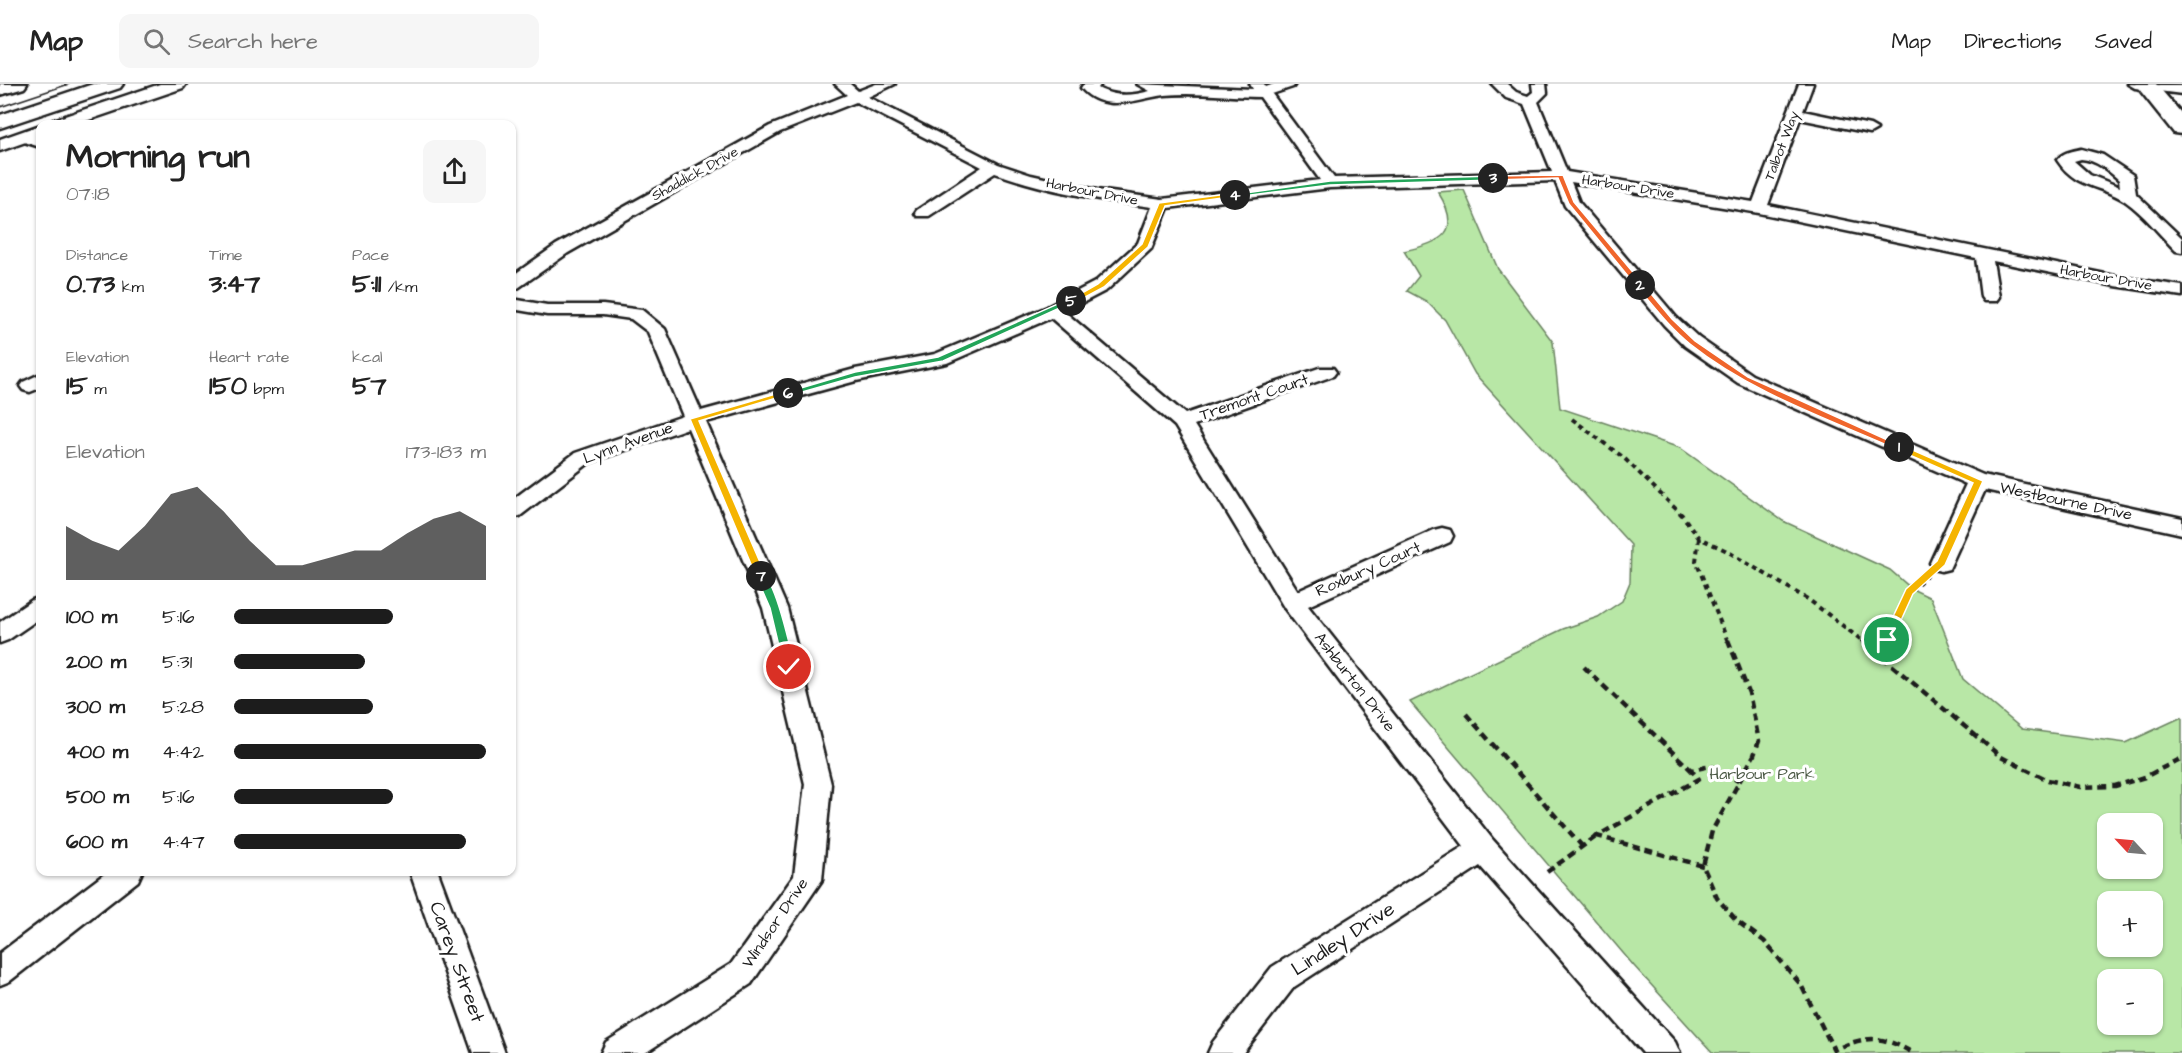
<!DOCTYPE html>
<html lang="en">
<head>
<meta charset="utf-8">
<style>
	body { margin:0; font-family:"Architects Daughter",sans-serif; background:#f6f6f6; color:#222; height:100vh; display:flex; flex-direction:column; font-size:22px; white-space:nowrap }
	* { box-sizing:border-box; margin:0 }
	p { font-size:20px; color:#767676 }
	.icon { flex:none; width:33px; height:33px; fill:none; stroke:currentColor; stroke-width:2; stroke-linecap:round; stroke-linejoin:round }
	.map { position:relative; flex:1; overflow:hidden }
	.details { position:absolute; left:36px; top:36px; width:480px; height:756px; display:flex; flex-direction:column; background:#fff; border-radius:12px; box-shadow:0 2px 4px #0004 }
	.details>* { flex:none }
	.needle { width:39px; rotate:296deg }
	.controls { position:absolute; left:2097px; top:729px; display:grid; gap:12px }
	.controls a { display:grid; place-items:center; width:66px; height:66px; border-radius:12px; background:#fff; box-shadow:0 2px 4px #0004; font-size:30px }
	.pin { position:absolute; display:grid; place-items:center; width:51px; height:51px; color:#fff; margin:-26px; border:3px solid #fff; border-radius:50%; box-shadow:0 2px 6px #0007 }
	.km { position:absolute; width:30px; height:30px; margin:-15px; border-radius:50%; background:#222; color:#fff; font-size:16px; line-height:30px; text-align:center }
	.round { display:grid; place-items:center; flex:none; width:63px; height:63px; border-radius:12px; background:#f6f6f6 }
	.headline { display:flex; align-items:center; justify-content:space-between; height:102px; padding:0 30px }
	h1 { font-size:33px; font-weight:700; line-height:45px }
	.figures { display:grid; grid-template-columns:repeat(3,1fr); gap:9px; height:102px; padding:6px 30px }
	.figures div { display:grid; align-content:center }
	.figures b { font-size:26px; font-weight:700 }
	.figures small { font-size:16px; font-weight:400 }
	.figures p { font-size:16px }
	.chart { height:168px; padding:12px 30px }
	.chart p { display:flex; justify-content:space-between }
	.chart svg { width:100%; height:108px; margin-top:6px; fill:#1c1c1c; opacity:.7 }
	ul { padding:0 30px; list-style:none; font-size:20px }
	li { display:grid; grid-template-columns:96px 72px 1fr; align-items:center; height:45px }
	li i { height:15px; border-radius:8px; background:#1c1c1c }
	header { display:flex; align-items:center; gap:36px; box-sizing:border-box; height:84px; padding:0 30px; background:#fff; border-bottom:2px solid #e0e0e0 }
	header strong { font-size:28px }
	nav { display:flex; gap:33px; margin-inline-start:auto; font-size:21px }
	.search { width:420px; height:54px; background:#f6f6f6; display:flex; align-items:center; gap:15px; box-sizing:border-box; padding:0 21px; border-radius:12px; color:#767676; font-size:22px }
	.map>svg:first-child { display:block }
	.green { fill:#b8e7a6; stroke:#6a8261; stroke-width:1.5; fill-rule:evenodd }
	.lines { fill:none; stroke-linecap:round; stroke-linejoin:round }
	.minor-casing { stroke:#1c1c1c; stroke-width:5 }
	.tertiary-casing { stroke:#1c1c1c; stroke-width:5 }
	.secondary-casing { stroke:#1c1c1c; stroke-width:5 }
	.motorway-casing { stroke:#1c1c1c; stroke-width:5 }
	.path-far1 { stroke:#1c1c1c; stroke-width:4; stroke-dasharray:5 4.5; stroke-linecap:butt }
	.path { stroke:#1c1c1c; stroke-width:4.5; stroke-dasharray:8 5; stroke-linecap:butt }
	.minor { fill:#fff; fill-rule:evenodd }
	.tertiary { fill:#fff; fill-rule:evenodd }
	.secondary { fill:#fff; fill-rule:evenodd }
	.motorway { fill:#fff; fill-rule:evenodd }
	.tram { stroke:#1c1c1c; stroke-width:1.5 }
	.split-1 { fill:#f5b400; stroke:#fff; stroke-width:1.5 }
	.split-2 { fill:#f0652b; stroke:#fff; stroke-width:1.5 }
	.split-3 { fill:#f0652b; stroke:#fff; stroke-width:1.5 }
	.split-4 { fill:#22a559; stroke:#fff; stroke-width:1.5 }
	.split-5 { fill:#f5b400; stroke:#fff; stroke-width:1.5 }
	.split-6 { fill:#22a559; stroke:#fff; stroke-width:1.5 }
	.split-7 { fill:#f5b400; stroke:#fff; stroke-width:1.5 }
	.split-8 { fill:#22a559; stroke:#fff; stroke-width:1.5 }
	.labels { text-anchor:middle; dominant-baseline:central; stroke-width:6; stroke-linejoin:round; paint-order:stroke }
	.far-street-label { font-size:14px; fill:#1c1c1c; stroke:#fff }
	.street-label { font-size:16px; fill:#1c1c1c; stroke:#fff }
	.park-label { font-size:16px; fill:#4b5945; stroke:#fff }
	.near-street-label { font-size:20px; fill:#1c1c1c; stroke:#fff }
</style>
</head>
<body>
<header>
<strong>Map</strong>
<div class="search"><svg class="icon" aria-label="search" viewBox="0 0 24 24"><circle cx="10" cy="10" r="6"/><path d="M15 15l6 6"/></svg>Search here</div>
<nav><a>Map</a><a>Directions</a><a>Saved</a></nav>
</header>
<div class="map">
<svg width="2182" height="969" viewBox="0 0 2182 969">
	<rect width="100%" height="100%" fill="#fff"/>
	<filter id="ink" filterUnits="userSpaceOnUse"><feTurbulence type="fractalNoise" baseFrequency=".0167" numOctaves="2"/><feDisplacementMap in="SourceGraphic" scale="12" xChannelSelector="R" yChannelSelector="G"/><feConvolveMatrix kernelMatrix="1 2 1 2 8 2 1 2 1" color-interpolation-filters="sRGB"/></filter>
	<g filter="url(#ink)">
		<path class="green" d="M1464,106L1498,185L1553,258L1560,324L1680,364L1783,437L1890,486L1912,505L1931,514L1963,595L2022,645L2126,659L2182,633V969H1713L1634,882L1410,618L1563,545L1598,533L1622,517L1630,498L1631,461L1475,290L1445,236L1426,217L1407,207L1419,192L1404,167C1443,158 1463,148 1438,108ZM2108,740H2152V784H2108ZM2108,818H2152V862H2108ZM2108,896H2152V940H2108Z"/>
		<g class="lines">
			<g class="minor-casing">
				<g id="minor">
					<path d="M835,0H850L858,7L876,0H895L868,13L998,80L1031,91L1097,106L1162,115L1320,96L1260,13C1229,13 1196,8 1165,11C1138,14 1104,31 1081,4L1083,1L1101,0L1098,4C1114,13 1132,12 1150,7L1137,0L1253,5L1250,0H1264L1266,3L1274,0H1295L1293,3L1272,10L1334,94L1552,88L1524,20L1506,14L1492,0H1507L1516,8L1528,12L1533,8L1532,0H1546L1547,9L1538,18L1567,88L1753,118L1799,0H1813L1803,27L1870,41L1877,45L1870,49L1800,35L1768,121L2115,192L2182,202V212L2115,202L1993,177L1999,213L1996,217H1984L1981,213L1976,174L1759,129L1571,98L1579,118L1676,233L1699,254L1752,291L1983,391L2182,434V450L1985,406L1949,485L1941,487L1933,485L1930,479L1966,400L1738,299L1685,262L1664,241L1565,122L1555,97L1330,104L1168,124L1151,165L1107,206L1065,228L1185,330L1319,284H1333L1336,288L1333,292L1194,341L1298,507L1434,446L1442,444L1450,446L1453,452L1450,458L1308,522L1493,756L1675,958L1680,969H1643L1480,782L1294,903L1243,969H1208L1213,958L1272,883L1464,762L1285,525L1175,342L1051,234L947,279L856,297L706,338L787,524L831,700L822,796L751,900L645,969H601L606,958L731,880L794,792L805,700L763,524L688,344L589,379L520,432L512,434V416L575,369L683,332L648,248L631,235L603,231H547L512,225V215L547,221H603L642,226L665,245L701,327L855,285L935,270L1047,223L1095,198L1138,159L1152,123C1099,116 1045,107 995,89L929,132H917L915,129L917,126L982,83L856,18L780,48L568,169L518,204L512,205V192L556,161L770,42L847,11Z"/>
					<path d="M2128,0L2182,2V10L2135,4Z"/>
					<path d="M23,49L40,54V63L18,56L16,53L18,50Z"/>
					<path d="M2081,65L2103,71L2133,91L2136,110L2182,154V168L2176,167C2159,150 2144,130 2125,117C2099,100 2076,105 2057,76C2063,68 2072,67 2081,65ZM2081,75C2096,76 2108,86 2119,96L2120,103L2090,91L2074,77Z"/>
					<path d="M40,290V304L30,308L23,306L20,302L23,298Z"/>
					<path d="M40,513V534L8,556L0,559V538L32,516Z"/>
					<path d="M107,788H142L138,797L10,897L0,901V869Z"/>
					<path d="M410,788H438L505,969H473Z"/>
				</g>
			</g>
			<g class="tertiary-casing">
				<g id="tertiary">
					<path d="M160,0H186L183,4L77,40H51L53,36Z"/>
					<path d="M40,41V53L0,67V55Z"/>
				</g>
			</g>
			<g class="secondary-casing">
				<path id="secondary" d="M2135,0H2156L2182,30V50L2174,49Z"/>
			</g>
			<g class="motorway-casing">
				<g id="motorway">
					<path d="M0,0H27L24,4L0,11Z"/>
					<path d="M93,0H123L120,4L0,44V31Z"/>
				</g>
			</g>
			<g class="path-far1">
				<path d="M1572,335L1624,374L1682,431L1699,454L1725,466L1809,516L1864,558"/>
				<path d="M1699,454L1696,477L1728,558"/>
				<path d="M1886,558L1909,508L1927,491"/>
			</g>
			<g class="path">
				<path d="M1728,556L1749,609L1759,657L1754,671L1712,747L1703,782L1717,814L1738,838L1764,857L1801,901L1834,966C1866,951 1882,951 1913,969"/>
				<path d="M1862,556L2001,673L2048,696L2080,703L2115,702L2145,693L2182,674"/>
				<path d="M1878,568L1887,556"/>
				<path d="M1584,583L1691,686"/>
				<path d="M1466,630L1582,762"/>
				<path d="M1703,782L1597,752L1699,695L1691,686L1711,682L1738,697"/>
				<path d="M1547,788L1597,752"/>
			</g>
			<use href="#minor" class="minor"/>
			<use href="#tertiary" class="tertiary"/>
			<use href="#secondary" class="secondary"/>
			<use href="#motorway" class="motorway"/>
			<path class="tram" d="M0,23L69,0"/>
		</g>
	</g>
	<path class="split-1" d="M1899,360L1983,397L1945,481L1913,510L1892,556L1887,560L1882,556L1906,505L1937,477L1973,399L1896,365L1894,363Z"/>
	<path class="split-2" d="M1637,199H1642L1672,235L1695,257L1748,293L1903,363L1896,365C1826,334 1750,308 1690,260C1670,244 1654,223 1637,203Z"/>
	<path class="split-3" d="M1563,91L1574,118L1642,199V203H1637L1569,120L1558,94L1493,96L1489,94L1493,92Z"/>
	<path class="split-4" d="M1493,92L1495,96L1330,101L1235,113L1231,111L1330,97Z"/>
	<path class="split-5" d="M1235,109L1237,112L1165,122L1148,163L1104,203L1074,219L1068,217L1098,200L1142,160L1159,119Z"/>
	<path class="split-6" d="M1069,215L1075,217L943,277L855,293L788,312L784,309L855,288L938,273Z"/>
	<path class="split-7" d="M786,307L793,309L699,337L766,492L761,496L756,492L690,335Z"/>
	<path class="split-8" d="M761,488C776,496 790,564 795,583L789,587L784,583L770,524L756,492Z"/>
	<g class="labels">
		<g class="far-street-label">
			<text transform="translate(1782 62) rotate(-69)">Talbot Way</text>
			<text transform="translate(695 90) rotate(-29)">Shaddick Drive</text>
			<text transform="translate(1628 103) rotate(9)">Harbour Drive</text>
			<text transform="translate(1092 108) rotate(11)">Harbour Drive</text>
			<text transform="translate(2106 194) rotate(10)">Harbour Drive</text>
		</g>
		<g class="street-label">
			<text transform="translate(1254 313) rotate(-19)">Tremont Court</text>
			<text transform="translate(628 359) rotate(-20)">Lynn Avenue</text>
			<text transform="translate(2066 417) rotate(12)">Westbourne Drive</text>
			<text transform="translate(1368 485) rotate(-24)">Roxbury Court</text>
			<text transform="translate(1355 598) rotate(52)">Ashburton Drive</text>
			<text transform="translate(775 839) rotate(-56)">Windsor Drive</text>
		</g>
		<g class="park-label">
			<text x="1762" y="690">Harbour Park</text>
		</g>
		<g class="near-street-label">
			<text transform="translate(1343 855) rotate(-33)">Lindley Drive</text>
			<text transform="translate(457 878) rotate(70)">Carey Street</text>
		</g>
	</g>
</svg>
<div class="controls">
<a><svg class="needle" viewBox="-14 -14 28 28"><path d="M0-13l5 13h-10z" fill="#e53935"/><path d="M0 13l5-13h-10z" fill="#767676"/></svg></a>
<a>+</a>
<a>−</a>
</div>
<div class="pin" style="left:1887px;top:556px;background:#1e9e55"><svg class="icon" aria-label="arrive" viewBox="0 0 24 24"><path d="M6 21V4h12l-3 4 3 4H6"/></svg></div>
<div class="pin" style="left:789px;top:583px;background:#d93025"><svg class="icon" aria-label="check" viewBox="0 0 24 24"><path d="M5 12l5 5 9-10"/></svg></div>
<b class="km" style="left:1899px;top:363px">1</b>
<b class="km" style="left:1640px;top:201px">2</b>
<b class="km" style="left:1493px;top:94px">3</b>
<b class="km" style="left:1235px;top:111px">4</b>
<b class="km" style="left:1071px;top:217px">5</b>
<b class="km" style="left:788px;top:309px">6</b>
<b class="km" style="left:761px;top:492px">7</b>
<section class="details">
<div class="headline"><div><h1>Morning run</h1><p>07:18</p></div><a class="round"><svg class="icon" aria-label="share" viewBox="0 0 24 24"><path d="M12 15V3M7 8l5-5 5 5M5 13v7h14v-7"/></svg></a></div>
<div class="figures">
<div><p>Distance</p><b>0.73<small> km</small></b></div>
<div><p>Time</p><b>3:47</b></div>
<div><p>Pace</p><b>5:11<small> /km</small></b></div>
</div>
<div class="figures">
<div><p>Elevation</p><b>15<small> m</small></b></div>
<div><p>Heart rate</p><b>150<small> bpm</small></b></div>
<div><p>kcal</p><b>57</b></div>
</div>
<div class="chart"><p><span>Elevation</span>173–183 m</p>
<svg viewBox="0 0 160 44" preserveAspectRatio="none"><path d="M0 44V22L10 28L20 32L30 22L40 9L50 6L60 16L70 28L80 38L90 38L100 35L110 32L120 32L130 25L140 19L150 16L160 22V44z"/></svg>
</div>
<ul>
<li><b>100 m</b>5:16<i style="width:63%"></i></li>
<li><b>200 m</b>5:31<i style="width:52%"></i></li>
<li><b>300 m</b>5:28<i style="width:55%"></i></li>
<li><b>400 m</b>4:42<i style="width:100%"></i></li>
<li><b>500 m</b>5:16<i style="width:63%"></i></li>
<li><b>600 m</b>4:47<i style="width:92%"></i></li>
</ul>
</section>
</div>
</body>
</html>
